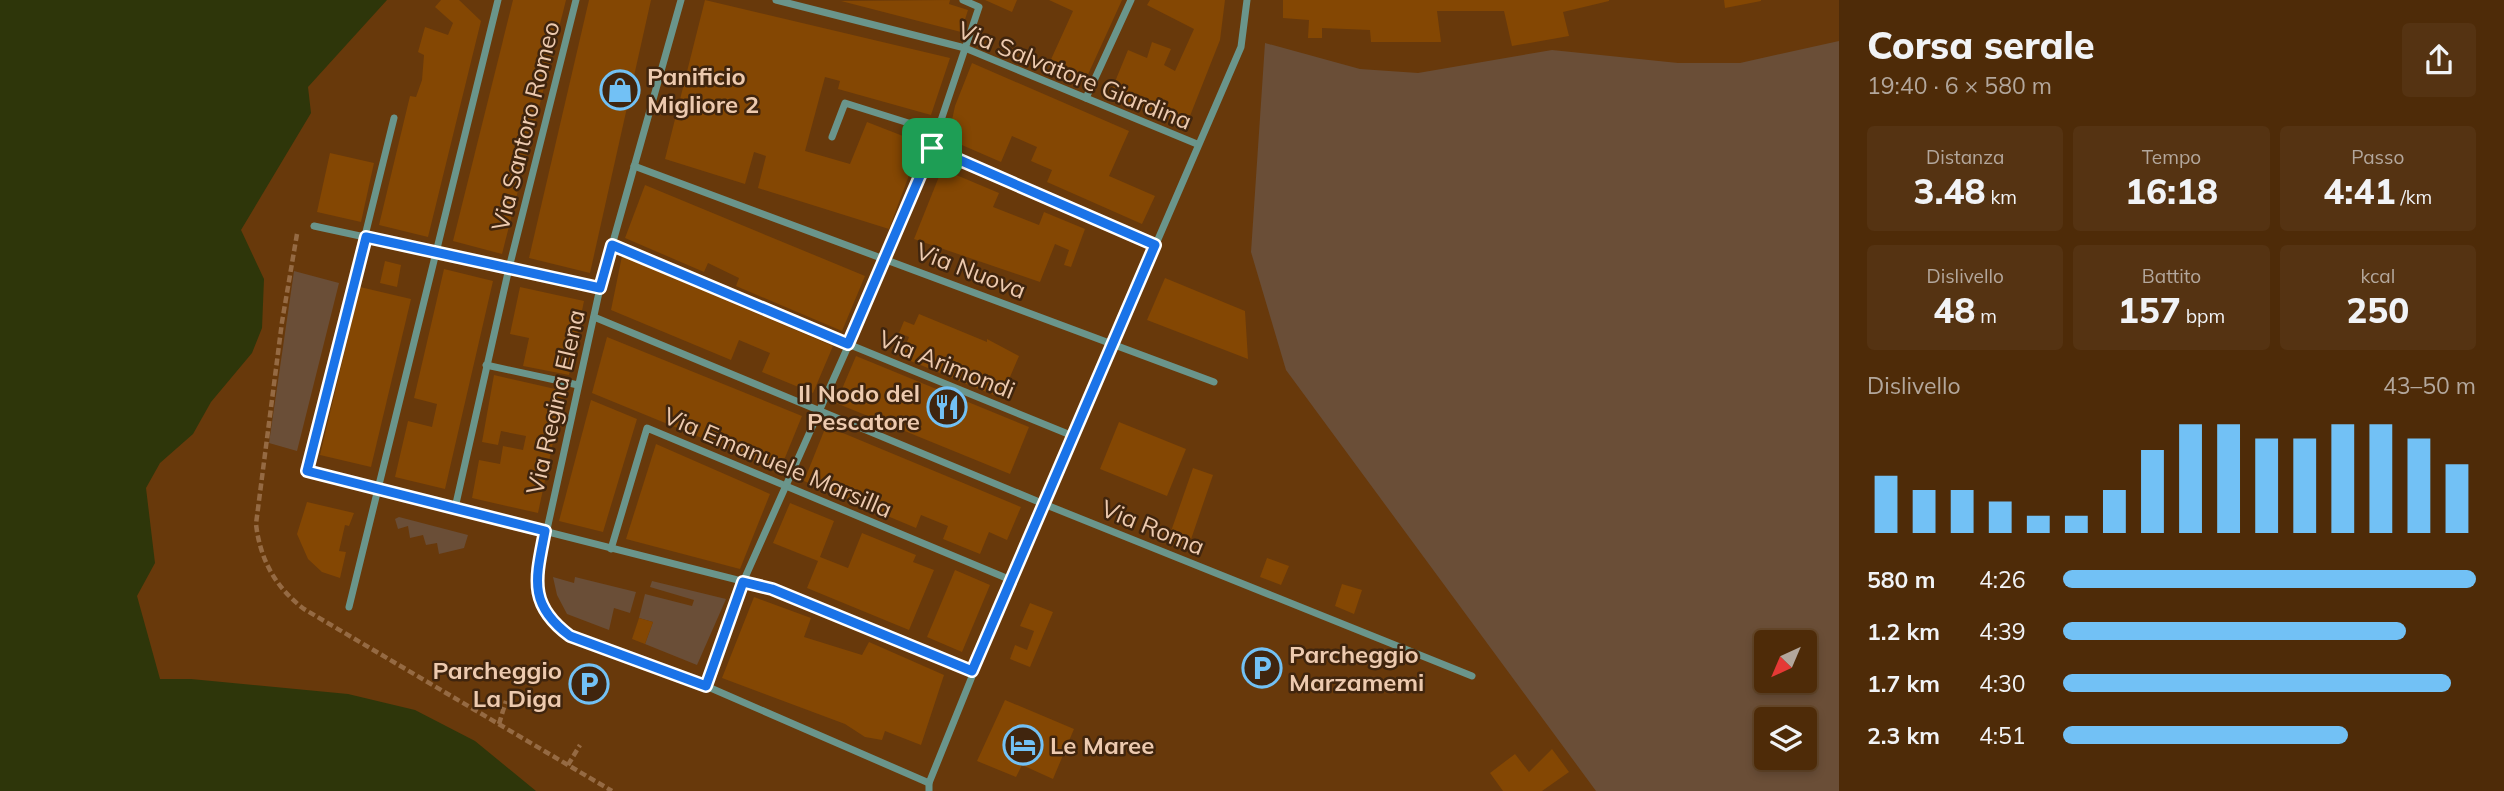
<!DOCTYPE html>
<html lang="it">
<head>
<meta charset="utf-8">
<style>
	body { margin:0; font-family:Mulish,sans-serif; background:#553312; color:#f1f3f6; height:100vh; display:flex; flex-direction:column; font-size:26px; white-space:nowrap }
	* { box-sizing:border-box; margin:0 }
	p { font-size:23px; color:#b3a79c }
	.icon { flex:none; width:38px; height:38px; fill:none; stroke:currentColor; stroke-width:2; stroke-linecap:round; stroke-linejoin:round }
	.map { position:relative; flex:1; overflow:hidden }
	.panel { display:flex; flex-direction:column; background:#4e2b08; width:665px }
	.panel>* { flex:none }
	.needle { width:46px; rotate:224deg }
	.controls { position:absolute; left:1754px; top:630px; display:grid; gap:14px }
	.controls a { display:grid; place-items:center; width:63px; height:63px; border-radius:7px; background:#4e2b08; box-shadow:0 4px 10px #0003,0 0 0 2px #654729; font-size:35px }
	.pin { position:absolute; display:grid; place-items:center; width:60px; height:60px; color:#fff; margin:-30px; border-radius:14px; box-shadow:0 4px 10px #0006 }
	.round { display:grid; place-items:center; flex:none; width:74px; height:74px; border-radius:7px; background:#553312 }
	.head { display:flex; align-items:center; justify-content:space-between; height:119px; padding:0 28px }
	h1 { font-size:38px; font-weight:800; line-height:52px }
	.stats { display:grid; grid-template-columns:repeat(3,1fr); gap:10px; height:119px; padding:7px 28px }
	.stats div { display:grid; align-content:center; border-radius:7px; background:#553312; text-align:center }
	.stats b { font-size:35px; font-weight:800 }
	.stats small { font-size:19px; font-weight:400 }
	.stats p { font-size:19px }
	.chart { height:196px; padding:14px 28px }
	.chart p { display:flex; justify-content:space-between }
	.chart svg { width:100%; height:126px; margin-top:7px; stroke:#72c1f5; stroke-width:6 }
	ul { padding:0 28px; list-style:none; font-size:23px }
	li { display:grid; grid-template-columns:112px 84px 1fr; align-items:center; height:52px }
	li i { height:18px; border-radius:9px; background:#72c1f5 }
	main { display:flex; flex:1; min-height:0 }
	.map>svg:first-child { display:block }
	.green { fill:#6a4e37; fill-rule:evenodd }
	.water { fill:#2e360a }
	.building { fill:#844703 }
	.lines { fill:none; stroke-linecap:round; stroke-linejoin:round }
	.path { stroke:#956a43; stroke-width:4.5; stroke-dasharray:7 3.5; stroke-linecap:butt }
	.pedestrian { stroke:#6a958b; stroke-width:6 }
	.minor { stroke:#6a958b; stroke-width:7 }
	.route-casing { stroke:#fff; stroke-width:14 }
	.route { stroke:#1a73e8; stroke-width:9 }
	.labels { text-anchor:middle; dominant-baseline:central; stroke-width:5; stroke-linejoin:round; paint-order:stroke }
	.street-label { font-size:24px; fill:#edcaaf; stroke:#40250e }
	.poi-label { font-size:24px; font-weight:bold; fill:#edcaaf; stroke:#40250e; text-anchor:start }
</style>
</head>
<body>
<main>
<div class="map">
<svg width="1839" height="791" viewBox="0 0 1839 791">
	<rect width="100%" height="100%" fill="#68390b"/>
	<g class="green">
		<path d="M1839,41V791H1596L1286,370L1251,252L1265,43L1360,69L1418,73L1552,50L1678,63H1740ZM1766,642H1804V681H1766ZM1766,719H1804V758H1766Z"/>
		<path d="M294,271L339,283L297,451L269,443Z"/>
		<path d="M399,517L468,535L464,548L439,554L437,543L426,545L423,535L410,538L408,526L398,529L395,519Z"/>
		<path d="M553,577L574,583L575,577L636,592L630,613L614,608L609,630L567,614L557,595Z"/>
		<path d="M652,581L726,599L697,665L645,644L653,622L639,618L645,594L692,606L694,600L650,587Z"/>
	</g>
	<path class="water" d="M0,0H387L308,87L311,113L241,230L264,279L262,328L252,353L211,402L193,434L160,463L146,488L155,563L137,596L160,679H191L348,694L415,710L475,741L536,791H0Z"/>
	<g class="building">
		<path d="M441,0H459L481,21L428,237L379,225L410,96L416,97L422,80L424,55L418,52L425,27L448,35L453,23L435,7Z"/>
		<path d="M513,0H566L502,254L453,241Z"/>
		<path d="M589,0H651L590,273L529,258Z"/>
		<path d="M705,0L950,58L931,115L838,89L840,81L825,77L805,151L850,164L867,122L921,143L889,229L758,188L766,156L754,152L745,184L665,159Z"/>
		<path d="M950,0L949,4L968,10L961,32L841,1Z"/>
		<path d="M985,0H1017L1012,12Z"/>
		<path d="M1049,0H1122L1085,81L1048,66L1073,11Z"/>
		<path d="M1150,0H1225L1220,40L1186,126L1110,94L1128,50L1147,58L1152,42L1171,49L1164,65L1175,71L1194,29L1147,5Z"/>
		<path d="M1283,0H1609V1L1563,12L1569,36L1512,46L1504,11H1437L1441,42H1371L1370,30L1322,28V38H1308L1309,20L1283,18Z"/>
		<path d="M1724,0H1761V1L1725,8Z"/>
		<path d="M972,63L1129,131L1109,176L1155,196L1142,224L1047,182L1052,170L1031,161L1037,147L1012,136L1001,162L948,139L955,106Z"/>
		<path d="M330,153L374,163L361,222L317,212Z"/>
		<path d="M942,169L999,193L993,207L1039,225L1044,212L1085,229L1071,267L1064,265L1069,250L1055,244L1040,282L914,239Z"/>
		<path d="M645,185L865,276L842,331L736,286L739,278L708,263L704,272L625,238Z"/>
		<path d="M622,256L833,346L813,393L762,372L770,353L739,340L731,360L611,310Z"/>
		<path d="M385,261L401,265L397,287L380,283Z"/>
		<path d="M444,269L493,281L445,489L395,477L408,421L432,427L437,404L414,398Z"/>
		<path d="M1165,278L1245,311L1248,359L1147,320Z"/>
		<path d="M360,287L411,299L371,467L320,455Z"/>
		<path d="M520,287L584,301L569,375L523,366L529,338L510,334Z"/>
		<path d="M919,314L987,342V339L1019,356L1001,398L901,357L909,337L899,333L904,321L914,325Z"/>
		<path d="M607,337L802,416L780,470L592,393Z"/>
		<path d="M856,356L1029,427L1010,474L836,403Z"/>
		<path d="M494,375L564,391L538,513L472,498L479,460L500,464L503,446L523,450L526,436L501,431L498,445L482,442Z"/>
		<path d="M591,400L637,419L603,532L559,521Z"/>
		<path d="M1119,422L1186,449L1167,496L1100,469Z"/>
		<path d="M826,426L1021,507L1007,540L989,532L980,554L943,539L948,526L921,515L916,528L804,481Z"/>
		<path d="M656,444L770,494L740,569L626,539Z"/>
		<path d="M1193,468L1213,475L1188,548L1168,540Z"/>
		<path d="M307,502L354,513L349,526L345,525L339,551L346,552L340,578L322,572L308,559L297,534Z"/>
		<path d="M790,503L834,521L820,557L848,568L862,533L916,555L913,562L934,570L909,630L807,588L818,561L773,543Z"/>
		<path d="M1267,558L1289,566L1281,585L1260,577Z"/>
		<path d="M955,570L990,585L962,652L927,637Z"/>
		<path d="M1342,584L1362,590L1354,614L1335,606Z"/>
		<path d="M754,597L811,618L804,637L862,655L869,642L944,675L921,745L885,731L882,740L865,737L845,724L722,678Z"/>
		<path d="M1030,603L1053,612L1030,667L1010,659L1015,645L1027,650L1034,631L1020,626Z"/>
		<path d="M639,618L653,622L645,644L632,639Z"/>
		<path d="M1005,700L1074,729L1053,779L1022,765L1016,777L977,761Z"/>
		<path d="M1552,749L1569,772L1542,791H1503L1490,773L1515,754L1529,772Z"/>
	</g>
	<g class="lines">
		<g class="path">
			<path d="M297,234L282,322L256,524C260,559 275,587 304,609L612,791"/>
			<path d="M499,724L506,701"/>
			<path d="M568,765L580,745"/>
		</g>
		<path class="pedestrian" d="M612,245L848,344"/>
		<g class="minor">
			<path d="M681,0L600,288L537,575L538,596L544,612L570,636L706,686L929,783"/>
			<path d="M776,0L965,48L1197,144"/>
			<path d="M1086,98L1131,0"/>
			<path d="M394,118L307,471L773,589L972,671"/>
			<path d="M832,137L845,103L937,132"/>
			<path d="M932,147L1155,245"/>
			<path d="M634,166L1214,382"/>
			<path d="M314,226L600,288"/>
			<path d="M594,317L1044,504L1472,676"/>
			<path d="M848,344L1073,436"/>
			<path d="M486,365L578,385"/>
			<path d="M455,508L509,268L576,0"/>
			<path d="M611,549L647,428L1011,580"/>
			<path d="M349,607L498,0"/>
			<path d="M706,686L743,582L887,259L932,147L979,7L963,0"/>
			<path d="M929,791V783L1011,580L1241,47L1247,0"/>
		</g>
	</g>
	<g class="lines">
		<g class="route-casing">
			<path id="route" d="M932,148L1155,245L972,671L772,589L743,582L706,686L570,636C527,604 536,578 545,531L307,471L366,237L600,288L612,245L848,344Z"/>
		</g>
		<use href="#route" class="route"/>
	</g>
	<defs>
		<g id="shop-ring" transform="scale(2.0125)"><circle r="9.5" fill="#40250e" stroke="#72c1f5" stroke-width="1.5"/><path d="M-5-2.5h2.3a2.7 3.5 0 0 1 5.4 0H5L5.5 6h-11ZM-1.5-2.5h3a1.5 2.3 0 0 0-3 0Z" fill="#72c1f5"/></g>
		<g id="restaurant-ring" transform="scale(2.0125)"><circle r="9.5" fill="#40250e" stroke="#72c1f5" stroke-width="1.5"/><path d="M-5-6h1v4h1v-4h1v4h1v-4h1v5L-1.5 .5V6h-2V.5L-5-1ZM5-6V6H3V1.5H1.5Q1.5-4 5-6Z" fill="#72c1f5"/></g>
		<g id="parking-ring" transform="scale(2.0125)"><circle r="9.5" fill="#40250e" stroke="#72c1f5" stroke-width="1.5"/><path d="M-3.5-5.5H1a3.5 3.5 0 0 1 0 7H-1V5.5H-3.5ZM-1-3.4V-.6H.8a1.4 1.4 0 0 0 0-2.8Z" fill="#72c1f5"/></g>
		<g id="hotel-ring" transform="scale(2.0125)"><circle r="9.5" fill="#40250e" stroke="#72c1f5" stroke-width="1.5"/><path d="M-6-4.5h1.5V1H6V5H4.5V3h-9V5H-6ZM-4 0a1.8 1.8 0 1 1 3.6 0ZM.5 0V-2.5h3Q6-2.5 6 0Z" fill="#72c1f5"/></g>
	</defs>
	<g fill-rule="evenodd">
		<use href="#shop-ring" x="620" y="90"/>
		<use href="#restaurant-ring" x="947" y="407"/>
		<use href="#parking-ring" x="1262" y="668"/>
		<use href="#parking-ring" x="589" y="684"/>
		<use href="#hotel-ring" x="1023" y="745"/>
	</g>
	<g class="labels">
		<g class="street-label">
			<text transform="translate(1075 75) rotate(22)">Via Salvatore Giardina</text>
			<text transform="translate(525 126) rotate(-76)">Via Santoro Romeo</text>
			<text transform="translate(971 270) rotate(21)">Via Nuova</text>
			<text transform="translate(947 364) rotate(22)">Via Arimondi</text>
			<text transform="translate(555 402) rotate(-77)">Via Regina Elena</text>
			<text transform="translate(778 462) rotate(23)">Via Emanuele Marsilla</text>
			<text transform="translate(1153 527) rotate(22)">Via Roma</text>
		</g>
		<g class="poi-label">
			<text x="647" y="76">Panificio<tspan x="647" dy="28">Migliore 2</tspan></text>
			<text x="920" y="393" text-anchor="end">Il Nodo del<tspan x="920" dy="28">Pescatore</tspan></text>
			<text x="1289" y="654">Parcheggio<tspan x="1289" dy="28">Marzamemi</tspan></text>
			<text x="562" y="670" text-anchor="end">Parcheggio<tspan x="562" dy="28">La Diga</tspan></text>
			<text x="1050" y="745">Le Maree</text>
		</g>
	</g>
</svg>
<div class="controls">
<a><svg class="needle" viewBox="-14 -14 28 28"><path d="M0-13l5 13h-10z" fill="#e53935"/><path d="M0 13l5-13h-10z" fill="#b3a79c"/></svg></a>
<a><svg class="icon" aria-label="layers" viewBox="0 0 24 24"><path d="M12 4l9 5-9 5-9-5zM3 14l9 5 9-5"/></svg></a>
</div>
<div class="pin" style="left:932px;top:148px;background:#1e9e55"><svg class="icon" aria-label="arrive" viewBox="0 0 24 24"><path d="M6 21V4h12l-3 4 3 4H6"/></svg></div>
</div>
<section class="panel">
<div class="head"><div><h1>Corsa serale</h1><p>19:40 · 6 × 580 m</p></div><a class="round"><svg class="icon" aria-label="share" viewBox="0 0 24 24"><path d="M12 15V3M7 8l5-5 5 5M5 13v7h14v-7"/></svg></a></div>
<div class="stats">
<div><p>Distanza</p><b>3.48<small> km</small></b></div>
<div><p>Tempo</p><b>16:18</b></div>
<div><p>Passo</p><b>4:41<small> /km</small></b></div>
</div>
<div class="stats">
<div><p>Dislivello</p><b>48<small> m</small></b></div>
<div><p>Battito</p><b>157<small> bpm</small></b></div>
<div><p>kcal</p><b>250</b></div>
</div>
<div class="chart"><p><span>Dislivello</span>43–50 m</p>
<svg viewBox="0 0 160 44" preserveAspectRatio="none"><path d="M5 44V24M15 44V29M25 44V29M35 44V33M45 44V38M55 44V38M65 44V29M75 44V15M85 44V6M95 44V6M105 44V11M115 44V11M125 44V6M135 44V6M145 44V11M155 44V20"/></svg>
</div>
<ul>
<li><b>580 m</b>4:26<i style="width:100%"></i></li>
<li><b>1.2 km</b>4:39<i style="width:83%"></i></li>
<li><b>1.7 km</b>4:30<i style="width:94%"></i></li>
<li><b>2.3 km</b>4:51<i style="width:69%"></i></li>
</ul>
</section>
</main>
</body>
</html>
